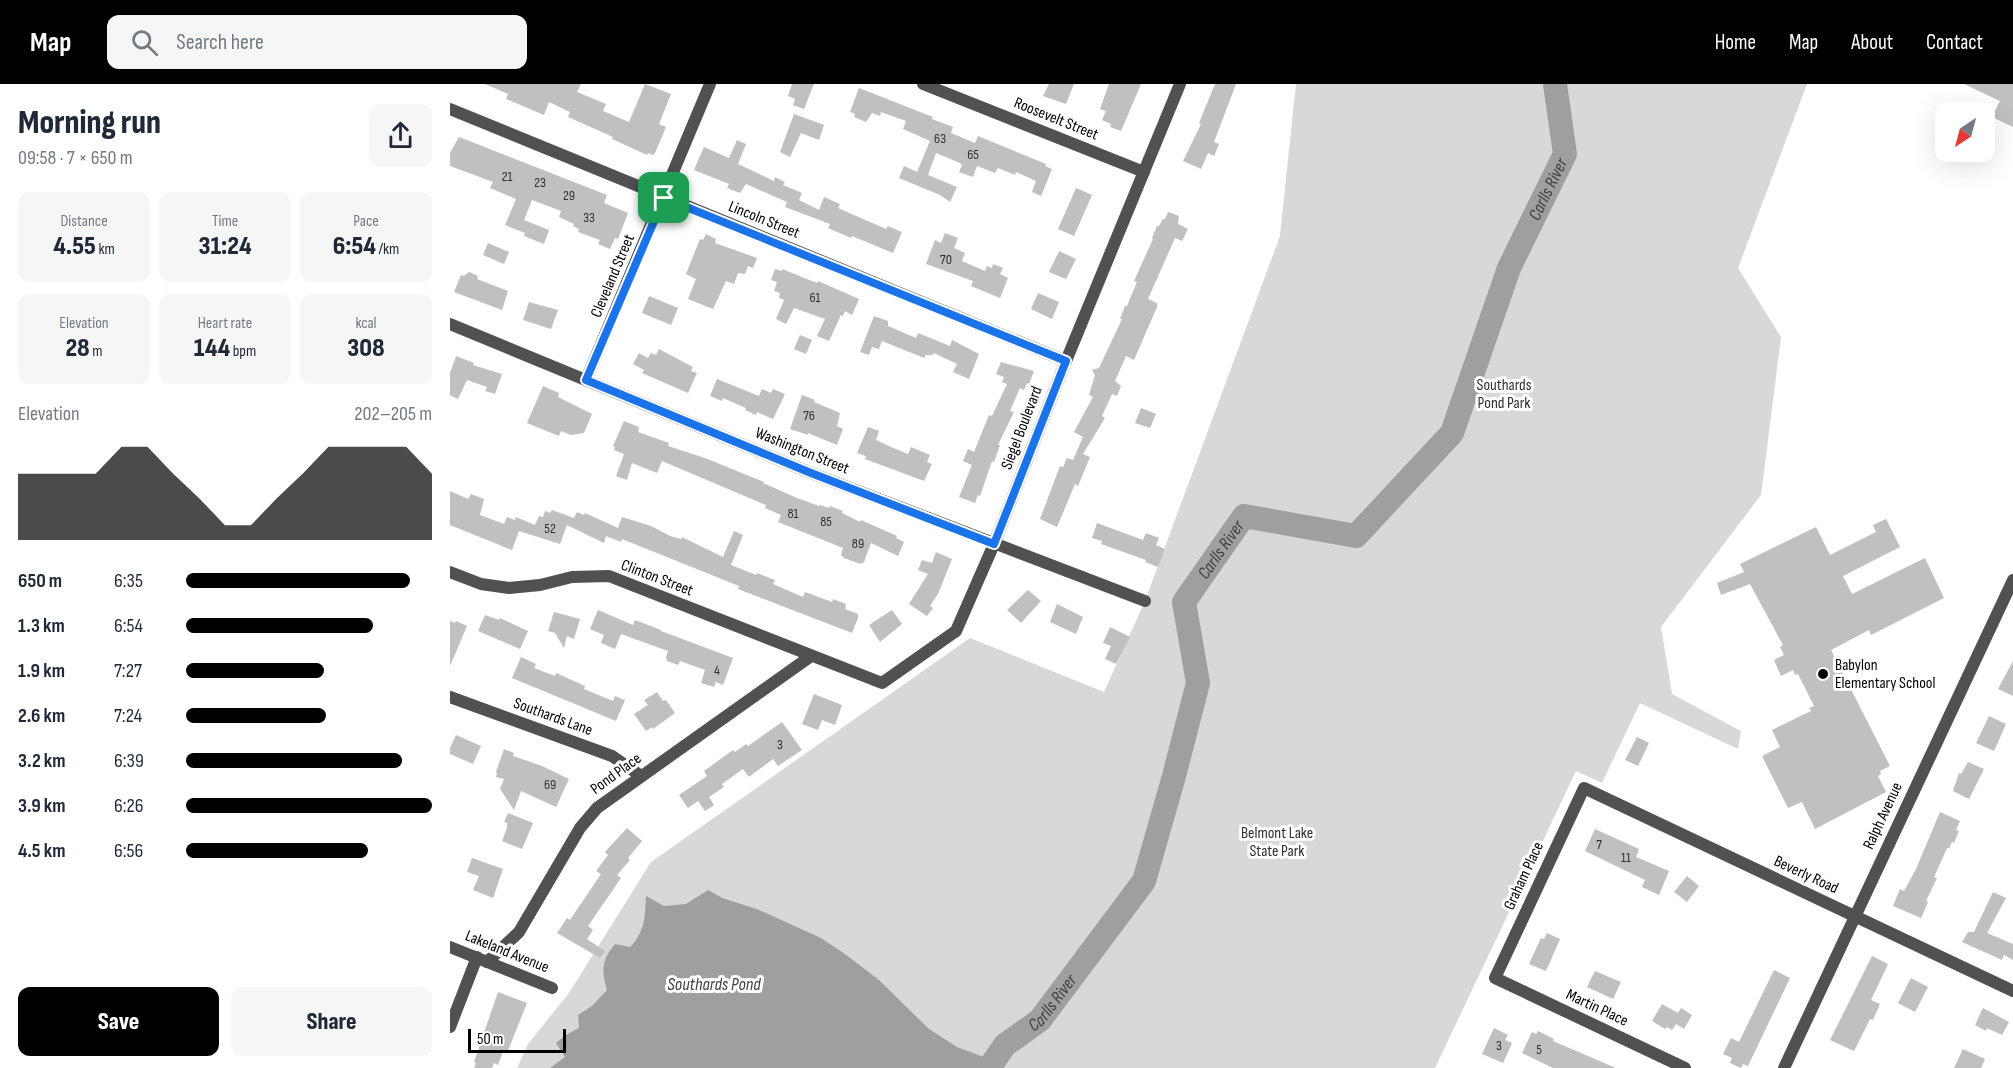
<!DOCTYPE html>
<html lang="en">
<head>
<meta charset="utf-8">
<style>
	body { margin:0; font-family:"Sofia Sans Condensed",sans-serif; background:#f6f6f7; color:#1f2937; height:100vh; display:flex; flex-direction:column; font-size:22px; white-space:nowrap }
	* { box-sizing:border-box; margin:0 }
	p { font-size:20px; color:#747a83 }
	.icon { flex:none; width:33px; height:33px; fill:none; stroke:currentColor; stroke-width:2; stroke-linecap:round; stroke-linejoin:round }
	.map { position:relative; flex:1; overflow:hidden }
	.details { display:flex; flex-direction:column; background:#fff; width:450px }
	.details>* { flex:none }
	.needle { width:39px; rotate:216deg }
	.tools { position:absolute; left:1485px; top:18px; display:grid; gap:12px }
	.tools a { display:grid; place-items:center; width:60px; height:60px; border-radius:12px; background:#fff; box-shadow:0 6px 24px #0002; font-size:30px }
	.scale { position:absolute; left:18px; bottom:15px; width:98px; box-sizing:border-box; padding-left:6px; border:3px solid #000; border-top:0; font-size:16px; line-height:21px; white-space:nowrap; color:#000; -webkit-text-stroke:4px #fff; paint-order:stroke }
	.pin { position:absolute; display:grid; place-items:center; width:51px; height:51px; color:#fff; margin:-26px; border-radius:12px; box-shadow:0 3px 9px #0006 }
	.round { display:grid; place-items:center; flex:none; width:63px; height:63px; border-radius:12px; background:#f6f6f7 }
	.head { display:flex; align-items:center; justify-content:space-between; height:102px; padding:0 18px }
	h1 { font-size:33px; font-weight:800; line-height:45px }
	.figures { display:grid; grid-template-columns:repeat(3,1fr); gap:9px; height:102px; padding:6px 18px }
	.figures div { display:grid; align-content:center; border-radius:12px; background:#f6f6f7; text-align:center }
	.figures b { font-size:26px; font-weight:800 }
	.figures small { font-size:16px; font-weight:400 }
	.figures p { font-size:16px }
	.chart { height:168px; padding:12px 18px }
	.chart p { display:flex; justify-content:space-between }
	.chart svg { width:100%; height:108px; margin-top:6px; fill:#000; opacity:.7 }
	.primary-button { display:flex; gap:12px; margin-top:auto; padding:12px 18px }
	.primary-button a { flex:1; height:69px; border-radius:12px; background:#000; color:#fff; font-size:24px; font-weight:800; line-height:69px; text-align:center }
	.primary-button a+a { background:#f6f6f7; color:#1f2937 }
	ul { padding:0 18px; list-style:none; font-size:20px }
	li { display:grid; grid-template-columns:96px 72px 1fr; align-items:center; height:45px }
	li i { height:15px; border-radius:8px; background:#000 }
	header { display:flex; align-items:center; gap:36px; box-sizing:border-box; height:84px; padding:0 30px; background:#000; color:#fff }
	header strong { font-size:28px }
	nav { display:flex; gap:33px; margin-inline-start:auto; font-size:21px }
	.search { width:420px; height:54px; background:#f6f6f7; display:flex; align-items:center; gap:15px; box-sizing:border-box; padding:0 21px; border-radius:12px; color:#747a83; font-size:22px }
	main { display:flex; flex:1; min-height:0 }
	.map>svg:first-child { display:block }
	.green { fill:#d8d8d8 }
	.water { fill:#9f9f9f }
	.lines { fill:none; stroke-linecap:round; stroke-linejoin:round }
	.river { stroke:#9f9f9f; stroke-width:24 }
	.building { fill:#c0c0c0 }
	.minor { stroke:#515151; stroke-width:12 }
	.route-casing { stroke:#fff; stroke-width:12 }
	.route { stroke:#1a73e8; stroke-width:8 }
	.poi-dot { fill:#000; stroke:#fff; stroke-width:2 }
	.labels { text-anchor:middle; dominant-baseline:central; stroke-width:6; stroke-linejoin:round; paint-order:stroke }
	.number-label { font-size:14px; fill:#303030 }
	.street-label { font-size:16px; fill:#000; stroke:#fff }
	.park-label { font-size:16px; fill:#2f2f2f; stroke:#fff }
	.poi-label { font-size:16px; fill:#000; stroke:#fff; text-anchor:start }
	.water-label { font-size:18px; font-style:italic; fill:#404040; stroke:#fff }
</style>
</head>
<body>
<header>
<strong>Map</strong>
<div class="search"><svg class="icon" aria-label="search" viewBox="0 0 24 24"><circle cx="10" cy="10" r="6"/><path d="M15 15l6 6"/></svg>Search here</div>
<nav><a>Home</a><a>Map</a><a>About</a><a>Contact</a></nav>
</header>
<main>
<section class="details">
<div class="head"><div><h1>Morning run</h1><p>09:58 · 7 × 650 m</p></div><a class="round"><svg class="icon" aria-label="share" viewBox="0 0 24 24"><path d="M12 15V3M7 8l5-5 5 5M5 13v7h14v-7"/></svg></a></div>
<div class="figures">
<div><p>Distance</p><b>4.55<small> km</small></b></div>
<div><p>Time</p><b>31:24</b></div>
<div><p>Pace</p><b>6:54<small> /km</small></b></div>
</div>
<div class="figures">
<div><p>Elevation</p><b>28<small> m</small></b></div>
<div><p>Heart rate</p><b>144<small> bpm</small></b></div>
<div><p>kcal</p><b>308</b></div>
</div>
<div class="chart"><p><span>Elevation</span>202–205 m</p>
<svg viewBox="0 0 160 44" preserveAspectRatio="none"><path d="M0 44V17L10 17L20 17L30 17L40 6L50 6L60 17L70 27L80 38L90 38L100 27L110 17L120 6L130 6L140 6L150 6L160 17V44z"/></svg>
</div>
<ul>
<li><b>650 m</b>6:35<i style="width:91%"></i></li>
<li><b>1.3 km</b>6:54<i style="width:76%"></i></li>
<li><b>1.9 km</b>7:27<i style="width:56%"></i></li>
<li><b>2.6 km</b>7:24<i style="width:57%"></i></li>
<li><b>3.2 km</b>6:39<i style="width:88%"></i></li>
<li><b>3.9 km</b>6:26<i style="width:100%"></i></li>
<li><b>4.5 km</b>6:56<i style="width:74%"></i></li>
</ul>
<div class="primary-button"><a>Save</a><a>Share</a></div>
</section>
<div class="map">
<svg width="1563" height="984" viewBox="0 0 1563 984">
	<rect width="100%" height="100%" fill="#fff"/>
	<path class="green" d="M846,0H1357L1288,184L1331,253L1311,411L1211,543L1222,610L1291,647L1288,665L1190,619L1152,699L1126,687L985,984H67L78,960L119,909L201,778L520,554L654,608L695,517L830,152Z"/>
	<path class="water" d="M258,806L272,814L307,825L371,854L395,870L429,896L479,945L507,963L531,972L548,984H100L115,973L106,959L116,951L129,944L128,931L142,922L157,906C151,886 152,875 165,860L180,863C195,848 195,832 196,812L214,822L236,820Z"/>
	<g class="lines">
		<path class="river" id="s1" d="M539,984L555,961L590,936L694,797L724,692L748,599L734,518L794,432L906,452L1002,349L1059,184L1115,70L1105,0"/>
	</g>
	<g class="building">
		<path d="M35,0H131L127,8L156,20L153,27L179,38L195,0L221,10L209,40L216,43L205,69L203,71L198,69L197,71L162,55L163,53L118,33L120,28L99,18L94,31L56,15L58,10Z"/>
		<path d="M342,0H364L354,25L343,21L345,15L338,12Z"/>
		<path d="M599,0H624L616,20L593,12Z"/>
		<path d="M659,0H691L671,47L660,43L661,40L652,36L656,27L650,25Z"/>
		<path d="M765,0H786L764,58L769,60L764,72L758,69L751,85L733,77L751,40L749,39Z"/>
		<path d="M1514,0H1563V43L1542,33L1550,17Z"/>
		<path d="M409,4L483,33L482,35L503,43L501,49L525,59L528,52L596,80L595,82L602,85L591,112L582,108L586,97L566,88L565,91L548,84L545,89L527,82L523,93L509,88L512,81L510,79L486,69L478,91L507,103L500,118L490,111L449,94L454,82L467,88L480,57L453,45L456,37L431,28L430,32L422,29L416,38L404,33L405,30L400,28Z"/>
		<path d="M344,30L374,41L369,56L351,49L340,73L330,68Z"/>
		<path d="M9,53L157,111L154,119L178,129L168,155L165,154L160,165L148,160L150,156L128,148L129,145L123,142L124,140L109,133L111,127L82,116L74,136L99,146L94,160L74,152L75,149L55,141L66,115L40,104L43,98L0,82V69Z"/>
		<path d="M287,56L296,60L288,80L324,97L325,93L335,98L333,101L352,109L349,116L369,126L374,113L390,120L388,124L436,145L438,142L452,148L443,169L402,152L401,154L378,144L380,140L335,123L337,118L296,100L290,109L277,104L279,100L244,86L254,63L279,74Z"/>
		<path d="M626,104L642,111L624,152L608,145Z"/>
		<path d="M718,128L729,132L728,140L738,145L732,157L725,154L698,215L707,219V223L684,276L676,272L665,297L671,302L667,312L662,310L652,332L655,334L633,370L640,373L628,402L625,400L607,443L590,435L610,382L613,383L617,374L623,376L633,353L624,348L643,313L639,311L645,291L642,286L649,284L672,235H670L675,222H677L687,198L684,197L703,155L702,154L707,142H709L713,135H715Z"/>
		<path d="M495,149L508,154L504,164L515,169L512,177L535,187L537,182L542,184L543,180L553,184L550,190L558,194L550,214L521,202L523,197L476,180L485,156L491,159Z"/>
		<path d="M256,150L266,155L265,159L307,174L303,184L298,182L295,190L288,189L284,200L276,197L263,225L238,215L246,195L236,190L250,155L253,156Z"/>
		<path d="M38,159L59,168L54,180L33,171Z"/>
		<path d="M609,167L626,175L616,195L599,188Z"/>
		<path d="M325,185L332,187V185L367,199L368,197L409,215L402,231L395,227L393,232L391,231L379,257L367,252L375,235L344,224L336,240L326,235L334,216L329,214L330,209L324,207L327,198L321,196Z"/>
		<path d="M19,188L28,192L27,195L58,207L52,226L4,208L11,191L14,192Z"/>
		<path d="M588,209L609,218L602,235L581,225Z"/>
		<path d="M199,212L228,224L221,241L192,229Z"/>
		<path d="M79,218L108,226L101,245L73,236Z"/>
		<path d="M424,232L438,237V242L466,254L468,249L500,262L502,256L529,270L519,295L503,288L507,280L484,269L483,271H476L474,274L432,257L429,265L422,263L419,271L410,268Z"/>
		<path d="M350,251L362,256L356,270L344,265Z"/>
		<path d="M209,265L243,283L241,287L247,289L238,309L192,289L194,286L183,280L189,269L198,274L201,269L206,271Z"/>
		<path d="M6,272L24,279L23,281L52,290L45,310L35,307L37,303L17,296L8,315L0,311V289Z"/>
		<path d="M551,278L584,287L579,300L577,299L574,306L570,304L560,327L564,328L548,361H550L544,378L542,377L530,412L528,411L525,419L509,413L522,381L513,377L518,365L524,368L539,331L542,332L557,300L552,298L554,293L546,290Z"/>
		<path d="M267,295L309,312L312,305L321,309L323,305L335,310L323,335L307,328L306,331L295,326L296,324L273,314L272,317L260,312Z"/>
		<path d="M93,302L109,309L108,313L142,330L134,349L121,351L111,347L109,352L77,339Z"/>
		<path d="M352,311L365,316L364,318L390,329L387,342L393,345L387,361L358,349V351L340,345Z"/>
		<path d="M691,324L706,330L700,344L685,339Z"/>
		<path d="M174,337L189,343L188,348L219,359L218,362L255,374L314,398L313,399L347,414L369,422L370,421L379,424L380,422L393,427L392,429L410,438L411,436L447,452L446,454L454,458L448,472L421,459L414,478L410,480L394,474L391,471L393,464L328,438L331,431L315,424L316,421L212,377L207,389L182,379L177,396L166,392L174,370L164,366L165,363L163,362Z"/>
		<path d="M418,343L429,347L426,356L441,363L458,370L461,363L480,371L477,378L482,380L474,397L415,375L416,372L407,369Z"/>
		<path d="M0,407L18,415L21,410L34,415L30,431L54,440L57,433L65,436L66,433L85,441L89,432L93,433L95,427L100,429L102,426L124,434L127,428L134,431L135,429L168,444L172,433L201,442L220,452L231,455L232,453L273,473L284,447L293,451L281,481L306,491L307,489L325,496L323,500L353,513L355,508L382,518L383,515L396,520L395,525L408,530V534L402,549L288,505L289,502L172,455L171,458L156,452L154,459L117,441L110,460L69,447L62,466L0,441Z"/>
		<path d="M1436,435L1450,463L1393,492L1402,510L1475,474L1494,514L1421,551L1419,546L1381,566L1440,682L1430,687L1431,690L1428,692L1436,708L1365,745L1352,718L1338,724L1312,672L1330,663L1322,646L1361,627L1359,624L1364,622L1348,590L1345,591L1343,586L1331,592L1324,576L1334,571L1330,563L1333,561L1300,500L1271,511L1267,499L1294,488L1290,480L1366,443L1380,471L1426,448L1423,441Z"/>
		<path d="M647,439L693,456L696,449L709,454L706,461L715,465L708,483L695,478L696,476L651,460L652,457L642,454Z"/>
		<path d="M486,468L502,475L488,510L480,522L483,524L477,532L459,520L478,490L468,486L472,476L482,479Z"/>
		<path d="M578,506L591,517L571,539L557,526Z"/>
		<path d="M607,520L633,533L626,550L600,538Z"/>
		<path d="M148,526L183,541L185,536L211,546V547L283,574L273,601L266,598L264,603L251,599L255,586L230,577L228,581L217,577L216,573L218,567L171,550L165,565L151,559L154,551L140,545Z"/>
		<path d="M442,526L452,540L430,558L419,541Z"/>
		<path d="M104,528L130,535L124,555L117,552L114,564L105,549L98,547Z"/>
		<path d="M35,531L49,536L50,534L78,547L70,565L28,547Z"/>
		<path d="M0,537L5,539L6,537L17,542L0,582Z"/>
		<path d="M660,543L680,553L666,580L655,575L661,562L653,559Z"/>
		<path d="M71,573L86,580L84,584L105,592L106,589L135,602L134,605L163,617L165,612L175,616L166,637L62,594Z"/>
		<path d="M1563,577V612L1548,605Z"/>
		<path d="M207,608L213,617L216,616L225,629L203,645L202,643L196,647L184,630L198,621L194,616Z"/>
		<path d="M364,610L392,621L385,641L372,636L368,646L352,640Z"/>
		<path d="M1539,632L1556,640L1544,667L1526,659Z"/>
		<path d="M332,638L352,666L328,682L323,675L299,693L293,685L272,700L274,703L259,713L264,721L255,727L248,717L238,724L229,711L257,692L254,687L283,666L285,668L296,660L298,662Z"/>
		<path d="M6,651L31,662L23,680L0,670V664Z"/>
		<path d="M1187,653L1199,659L1188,682L1175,676Z"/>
		<path d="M54,665L64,669L63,672L92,682L119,695L106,723L71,707L64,726L50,705L54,695L46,693L47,689L46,688Z"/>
		<path d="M1518,678L1534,685L1519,715L1503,707L1509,689L1511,690Z"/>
		<path d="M1490,728L1510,737L1506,746L1509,747L1504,759L1502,758L1499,764H1497L1484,793L1487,794L1476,817L1478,818L1471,834L1443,822L1450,805L1454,807L1466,785Z"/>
		<path d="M58,729L83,739L72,765L52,757L57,744V739L54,738Z"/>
		<path d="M177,744L192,757L178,774L180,776L167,791L171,794L138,842L143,846L137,855L155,867L150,874L107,849L117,834L120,836L151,790L146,787L158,771L155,768Z"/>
		<path d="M1145,745L1189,765L1186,773L1219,787L1209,811L1192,803L1195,796L1135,767Z"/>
		<path d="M22,774L53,785L43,814L23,806L29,792L17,788Z"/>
		<path d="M1237,792L1249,802L1237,818L1224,808Z"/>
		<path d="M1543,808L1556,814L1537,849L1563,860V876L1554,871L1552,876L1512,858L1518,848H1524Z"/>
		<path d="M1097,849L1110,855L1096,887L1079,880L1091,854L1094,855Z"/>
		<path d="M1422,872L1438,880L1421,916L1430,920L1423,936L1420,935L1404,967L1380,956Z"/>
		<path d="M1324,886L1340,894L1298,982L1293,980L1291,984L1280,979L1282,974L1273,970L1281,954L1289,958Z"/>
		<path d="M1145,887L1171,898L1163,915L1137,903Z"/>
		<path d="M1461,894L1478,903L1465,928L1448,919Z"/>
		<path d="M48,908L77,919L57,969L53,967L48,981L44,979L42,984H24L26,979L24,978Z"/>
		<path d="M1212,920L1228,929L1231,924L1242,931L1234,945L1226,940L1222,946L1217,943L1215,945L1202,937Z"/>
		<path d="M1533,924L1559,938L1552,951L1537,944L1536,947L1525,941Z"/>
		<path d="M1044,944L1058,951L1055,956L1062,959L1053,979L1032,970Z"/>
		<path d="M1088,947L1104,955L1103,957L1166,984H1103L1072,969L1082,948L1086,950Z"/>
		<path d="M1513,965L1535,975L1531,984H1504Z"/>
	</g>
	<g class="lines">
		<g class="minor">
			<path d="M473,0L694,88"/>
			<path d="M0,25L616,277"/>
			<path d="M0,240L361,389L695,517"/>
			<path d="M136,296L260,0"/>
			<path d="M0,488L31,500L59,504L90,501L122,493L159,492L432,599L506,547L544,460L616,277L730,0"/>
			<path d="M0,613L162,672L191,692"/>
			<path d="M0,863L102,904"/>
			<path d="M37,878L69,848L130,744L147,724L361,572"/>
			<path d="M0,943L27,873"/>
			<path d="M1235,984L1045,894L1134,704L1563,907"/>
			<path d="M1334,984L1563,496"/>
		</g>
	</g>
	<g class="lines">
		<g class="route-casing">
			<path id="route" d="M214,114L616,277L544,460L361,389L136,296Z"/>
		</g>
		<use href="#route" class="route"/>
	</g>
	<circle class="poi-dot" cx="1373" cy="590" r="6"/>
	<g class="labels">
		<g class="number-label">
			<text x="490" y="54">63</text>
			<text x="523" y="70">65</text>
			<text x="57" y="92">21</text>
			<text x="90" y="98">23</text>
			<text x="119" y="111">29</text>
			<text x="139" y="133">33</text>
			<text x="496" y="175">70</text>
			<text x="365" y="213">61</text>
			<text x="359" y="331">76</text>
			<text x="343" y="429">81</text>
			<text x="376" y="437">85</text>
			<text x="100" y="444">52</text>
			<text x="408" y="459">89</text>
			<text x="267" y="586">4</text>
			<text x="330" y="660">3</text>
			<text x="100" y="700">69</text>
			<text x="1149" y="760">7</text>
			<text x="1176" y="773">11</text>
			<text x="1049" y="961">3</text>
			<text x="1089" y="965">5</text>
		</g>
		<g class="street-label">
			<text transform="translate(606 35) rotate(22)">Roosevelt Street</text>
			<text transform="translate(314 136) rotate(22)">Lincoln Street</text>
			<text transform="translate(163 192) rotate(-67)">Cleveland Street</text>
			<text transform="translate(572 344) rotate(-69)">Siegel Boulevard</text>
			<text transform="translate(352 367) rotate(22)">Washington Street</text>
			<text transform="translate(207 494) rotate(21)">Clinton Street</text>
			<text transform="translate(103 633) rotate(20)">Southards Lane</text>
			<text transform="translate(166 690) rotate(-36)">Pond Place</text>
			<text transform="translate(1433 732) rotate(-65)">Ralph Avenue</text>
			<text transform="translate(1356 791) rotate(25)">Beverly Road</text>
			<text transform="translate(1074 792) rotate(-65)">Graham Place</text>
			<text transform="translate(57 868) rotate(22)">Lakeland Avenue</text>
			<text transform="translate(1147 924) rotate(25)">Martin Place</text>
		</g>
		<g class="park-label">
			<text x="1054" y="301">Southards<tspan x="1054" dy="18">Pond Park</tspan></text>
			<text x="827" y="749">Belmont Lake<tspan x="827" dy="18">State Park</tspan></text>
		</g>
		<g class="poi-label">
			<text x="1385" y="581">Babylon<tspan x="1385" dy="18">Elementary School</tspan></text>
		</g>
		<g class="water-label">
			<text stroke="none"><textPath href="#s1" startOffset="1154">Carlls River</textPath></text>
			<text stroke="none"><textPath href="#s1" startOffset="596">Carlls River</textPath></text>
			<text x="264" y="900">Southards Pond</text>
			<text stroke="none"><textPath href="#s1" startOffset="92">Carlls River</textPath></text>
		</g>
	</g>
</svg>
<div class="tools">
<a><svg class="needle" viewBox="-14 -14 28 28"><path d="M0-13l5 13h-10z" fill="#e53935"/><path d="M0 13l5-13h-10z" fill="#747a83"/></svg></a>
</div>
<div class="scale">50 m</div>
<div class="pin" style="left:214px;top:114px;background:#1e9e55"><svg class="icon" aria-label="arrive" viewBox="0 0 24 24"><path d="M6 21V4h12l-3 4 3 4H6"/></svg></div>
</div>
</main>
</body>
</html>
